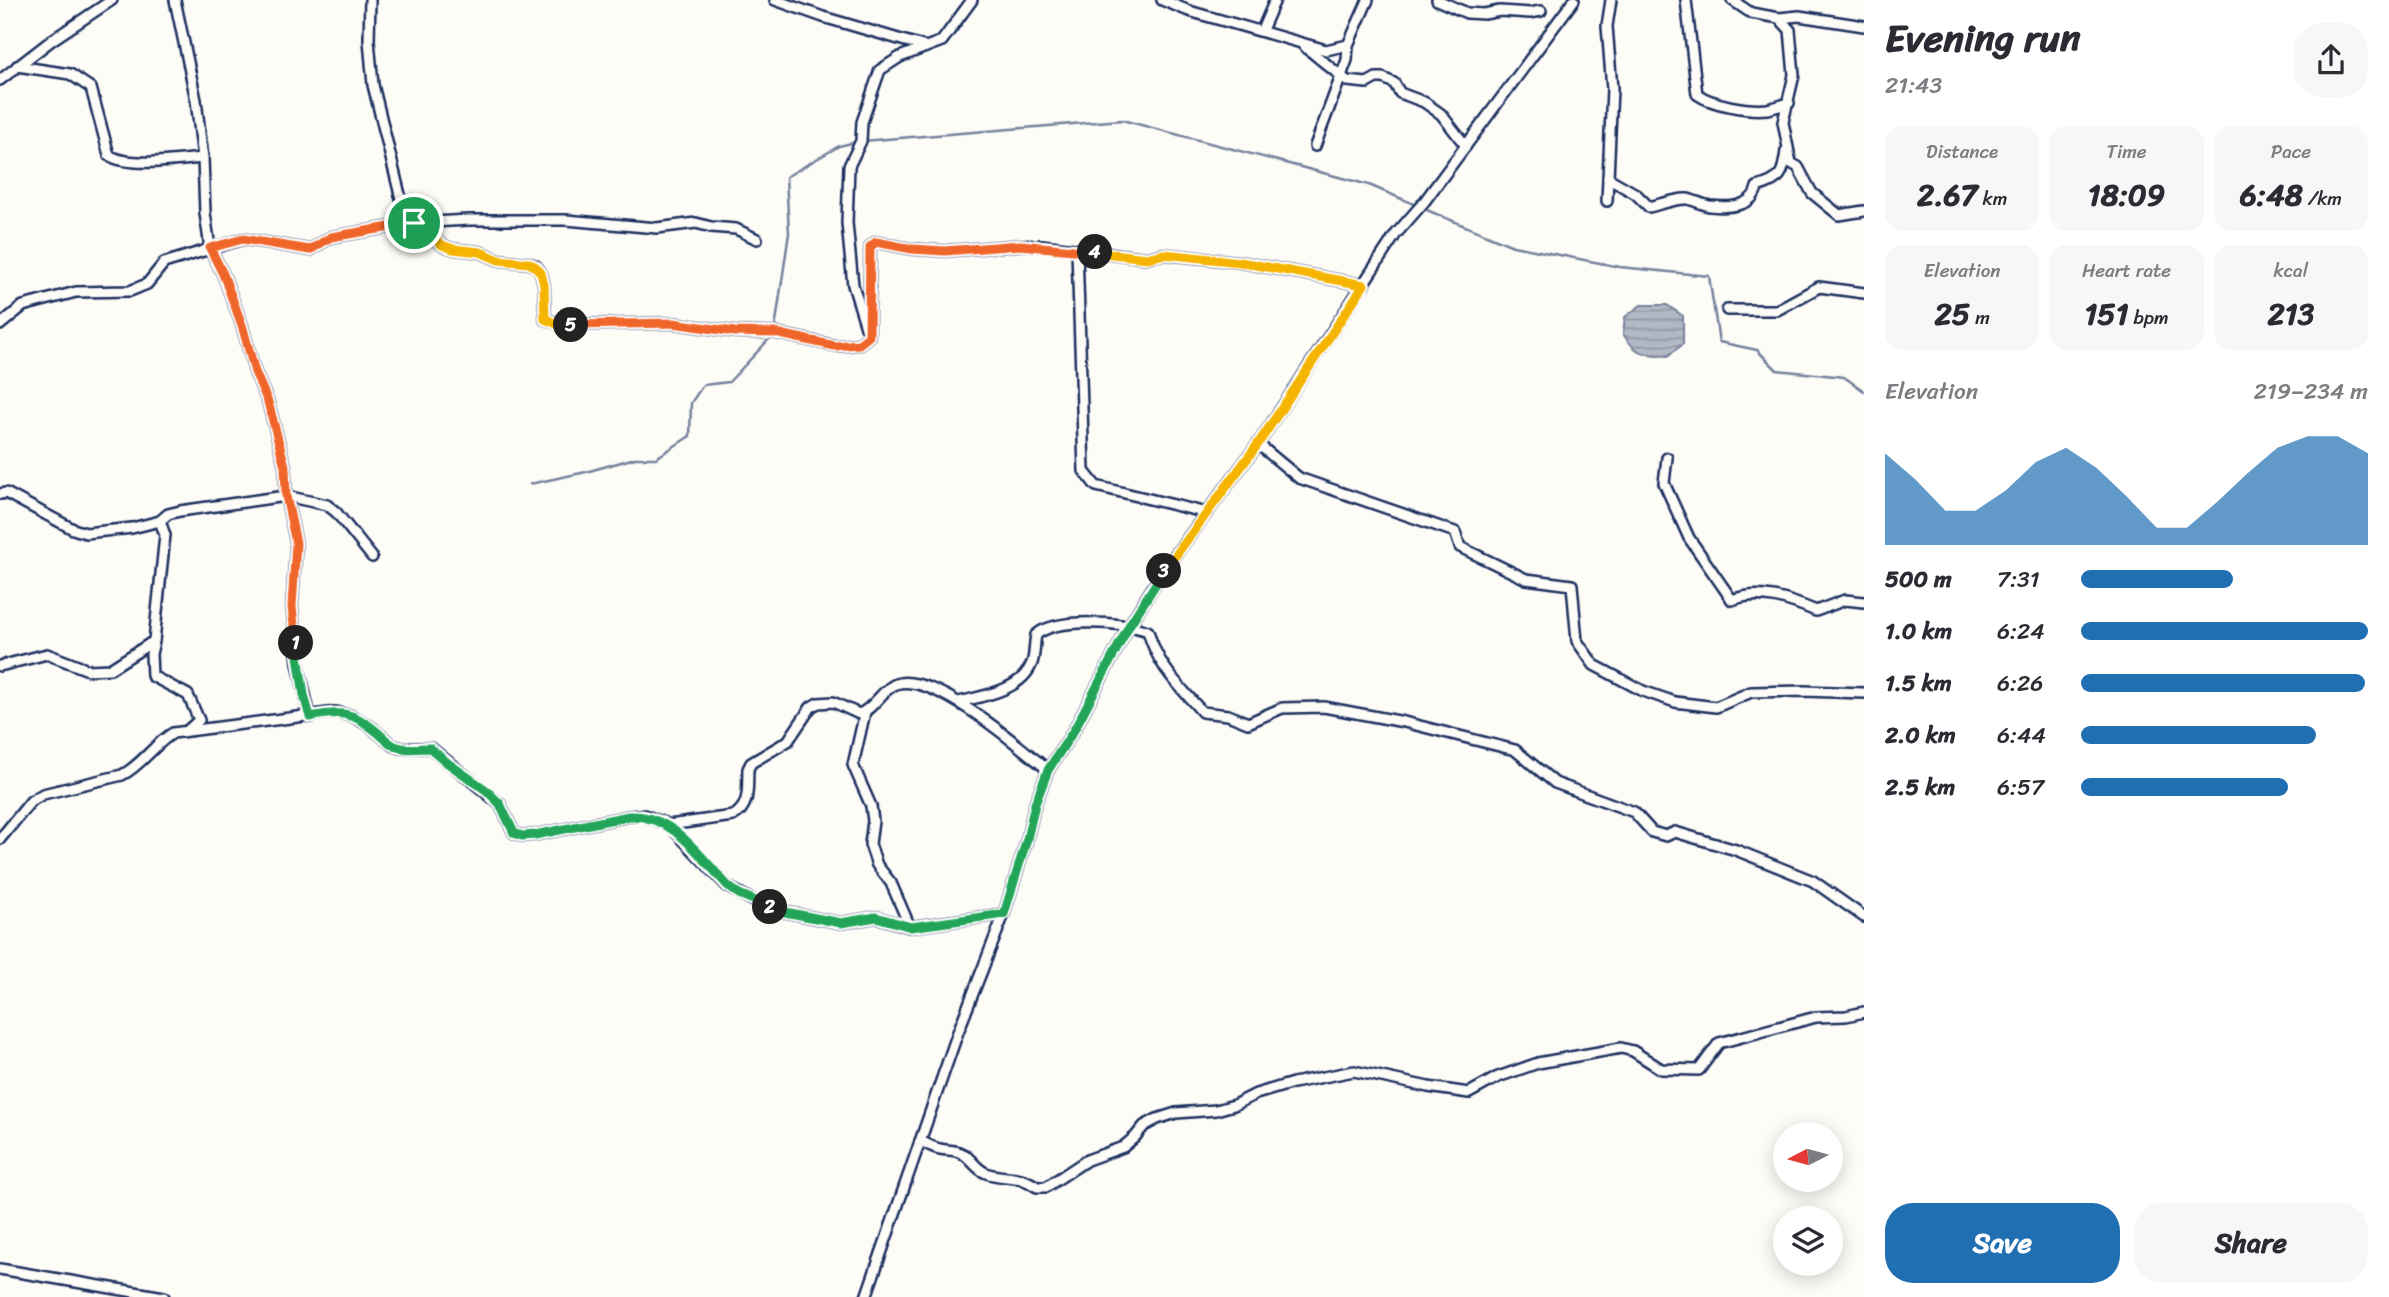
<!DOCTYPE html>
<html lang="en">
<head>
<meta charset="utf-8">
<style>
	body { margin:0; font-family:Sriracha,sans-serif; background:#f7f7f7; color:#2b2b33; height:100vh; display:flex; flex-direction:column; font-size:26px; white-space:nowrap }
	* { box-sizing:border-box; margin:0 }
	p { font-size:23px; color:#7c7c81 }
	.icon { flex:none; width:38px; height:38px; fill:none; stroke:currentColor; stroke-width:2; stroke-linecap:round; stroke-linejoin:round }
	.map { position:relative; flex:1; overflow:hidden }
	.side { display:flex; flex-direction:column; background:#fff; width:525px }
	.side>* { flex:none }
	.needle { width:46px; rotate:264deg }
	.tools { position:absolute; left:1773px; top:1122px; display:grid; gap:14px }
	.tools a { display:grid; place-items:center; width:70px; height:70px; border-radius:50%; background:#fff; box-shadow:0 4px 18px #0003; font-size:35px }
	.pin { position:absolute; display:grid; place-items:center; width:60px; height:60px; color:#fff; margin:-30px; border:4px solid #fff; border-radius:50%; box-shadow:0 2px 7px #0007 }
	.km { position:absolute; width:35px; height:35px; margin:-18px; border-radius:50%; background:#222; color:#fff; font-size:19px; line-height:35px; text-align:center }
	.round { display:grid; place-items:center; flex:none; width:74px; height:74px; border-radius:28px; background:#f7f7f7 }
	.head { display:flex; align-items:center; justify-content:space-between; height:119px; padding:0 21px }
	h1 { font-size:38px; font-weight:700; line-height:52px }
	.stats { display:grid; grid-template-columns:repeat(3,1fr); gap:10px; height:119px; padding:7px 21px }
	.stats div { display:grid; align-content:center; border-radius:18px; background:#f7f7f7; text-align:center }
	.stats b { font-size:30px; font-weight:700 }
	.stats small { font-size:19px; font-weight:400 }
	.stats p { font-size:19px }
	.chart { height:196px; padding:14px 21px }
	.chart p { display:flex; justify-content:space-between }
	.chart svg { width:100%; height:126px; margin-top:7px; fill:#1f6fb2; opacity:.7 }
	.primary-button { display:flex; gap:14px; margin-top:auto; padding:14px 21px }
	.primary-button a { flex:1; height:80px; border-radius:28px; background:#1f6fb2; color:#fff; font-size:28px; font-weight:700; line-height:80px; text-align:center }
	.primary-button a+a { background:#f7f7f7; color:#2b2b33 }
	ul { padding:0 21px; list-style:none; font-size:23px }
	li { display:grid; grid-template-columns:112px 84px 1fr; align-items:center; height:52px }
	li i { height:18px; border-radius:9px; background:#1f6fb2 }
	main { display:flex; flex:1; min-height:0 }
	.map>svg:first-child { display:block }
	.water { fill:url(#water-rules); stroke:#76819c; stroke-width:2 }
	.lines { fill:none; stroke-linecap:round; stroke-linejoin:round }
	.stream { stroke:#76819c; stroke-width:2.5 }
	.minor-casing { stroke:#1b2f5e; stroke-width:14 }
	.minor { stroke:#fdfcf7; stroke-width:9 }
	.split-1-casing { stroke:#fff; stroke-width:14 }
	.split-2-casing { stroke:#fff; stroke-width:14 }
	.split-3-casing { stroke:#fff; stroke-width:14 }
	.split-4-casing { stroke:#fff; stroke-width:14 }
	.split-5-casing { stroke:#fff; stroke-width:14 }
	.split-6-casing { stroke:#fff; stroke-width:14 }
	.split-1 { stroke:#f0652b; stroke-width:9 }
	.split-2 { stroke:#22a559; stroke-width:9 }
	.split-3 { stroke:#22a559; stroke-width:9 }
	.split-4 { stroke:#f5b400; stroke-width:9 }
	.split-5 { stroke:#f0652b; stroke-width:9 }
	.split-6 { stroke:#f5b400; stroke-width:9 }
</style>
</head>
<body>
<main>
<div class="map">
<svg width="1864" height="1297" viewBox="0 0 1864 1297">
	<defs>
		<pattern id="water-rules" width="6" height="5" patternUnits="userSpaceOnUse" patternTransform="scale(1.75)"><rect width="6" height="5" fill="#b3b8c5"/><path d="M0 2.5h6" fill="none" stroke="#9196a3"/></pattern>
	</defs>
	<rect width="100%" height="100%" fill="#fdfcf7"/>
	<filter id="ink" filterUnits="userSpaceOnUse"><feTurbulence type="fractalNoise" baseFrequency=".0143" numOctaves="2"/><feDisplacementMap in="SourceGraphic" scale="14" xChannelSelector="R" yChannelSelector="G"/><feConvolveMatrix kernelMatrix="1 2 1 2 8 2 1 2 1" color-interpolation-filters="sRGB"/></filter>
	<g filter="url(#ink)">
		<path class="water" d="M1641,305H1667L1683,316V344L1668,356C1642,354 1638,356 1623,334L1625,317Z"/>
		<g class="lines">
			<g class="stream">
				<path d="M862,141L1122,120L1369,185L1416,205"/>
				<path d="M1422,208L1513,246L1620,267L1709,276L1719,342L1757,350L1777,370L1844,377L1864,391"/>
				<path d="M775,329L789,233L786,177L839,146L856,142"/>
				<path d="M530,484L586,472L635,458H656L690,436L691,403L703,385L729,382L773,335"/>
			</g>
			<g class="minor-casing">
				<g id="minor">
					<path d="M175,0L196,100L203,158L205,213L210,248L223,274L242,325L255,372L268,402L285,466L286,496L296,543L292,607L298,663L310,717"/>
					<path d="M370,0L369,40L373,85L402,203L414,223L442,245L453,249L480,252L499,260L529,263L536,266L541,273L544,285L545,319L562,325L673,323L735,332L775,333L836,346L859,344L869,336L870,247L876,242L912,249L945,251L1020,245H1042L1147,258L1163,254L1240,262L1364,285"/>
					<path d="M775,0L823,17L926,47L942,41L972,0"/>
					<path d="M1162,0L1189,11L1326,50L1348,45L1368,0"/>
					<path d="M1437,0L1467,13L1484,14L1500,11L1530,13L1541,11"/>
					<path d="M1686,0L1697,94C1712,105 1749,111 1767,109C1774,108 1782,105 1789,103"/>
					<path d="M1732,0L1751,13L1779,18L1799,16L1864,26"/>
					<path d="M1779,18L1790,30L1794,75L1783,122L1791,163L1798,167L1812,193L1839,215L1864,211"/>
					<path d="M1262,30L1275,0"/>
					<path d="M1303,45L1347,81L1367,83L1376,78H1383L1394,83L1400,93L1424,102L1441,114L1466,146"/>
					<path d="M17,66L70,74L91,88L109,155C127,168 179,160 203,158"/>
					<path d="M0,80L52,40L112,0"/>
					<path d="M1315,146L1347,60L1348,45"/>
					<path d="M1608,178L1636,194L1649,207C1661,204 1677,198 1688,199C1696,201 1703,205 1710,206C1728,208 1753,207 1757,187C1782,180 1783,174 1786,151"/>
					<path d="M1607,201L1612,89L1607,26L1611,0"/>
					<path d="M1077,250L1084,471L1096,486L1207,513"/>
					<path d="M1727,310H1777L1819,287L1864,293"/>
					<path d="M0,325L23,306L76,292L130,291L147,284L164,263L243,239L310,250L331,237L414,223L469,220H566L657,228L696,223L711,227L736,229L757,239"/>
					<path d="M866,327L853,285L847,223L849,166L861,141L862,122L880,70L900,57L926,47"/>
					<path d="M1258,444L1299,478L1455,532L1460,547L1526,579L1572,585L1577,641L1594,665L1643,691L1675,702L1716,707L1751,692L1804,691L1864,693"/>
					<path d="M1667,458L1664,483L1689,538L1732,600C1760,589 1790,600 1816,611L1845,600L1864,602"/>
					<path d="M0,494L6,493L73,529L86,533L132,528L160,521L168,514L180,511L286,496L327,505L336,512L372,557"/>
					<path d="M154,641L151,654L152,676L188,695L199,720L188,730"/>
					<path d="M0,666L47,654L88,670L110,669L154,641L165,535L160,521"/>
					<path d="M959,702C984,696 1022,690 1032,663C1035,655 1034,644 1036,635C1057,617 1122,622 1148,631C1158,667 1178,684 1202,712L1228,715L1248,723L1282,708L1324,707L1404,722L1515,750L1555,783L1634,812L1652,832L1666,836L1675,832L1736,850L1813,881L1864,917"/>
					<path d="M865,712L853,765L871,806L873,821L870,844L877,865L891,883L910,927"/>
					<path d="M669,825L733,816C751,806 747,787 748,769L751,763L788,741L811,707L818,703L833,702L859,714C874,709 881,690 896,684C933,671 1020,747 1048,770"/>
					<path d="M0,839L31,801L43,794L122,775C142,765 154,744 173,733L336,712L352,716L370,726L392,745L401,748H431L500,804L514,833L522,836L535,835L629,816L644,815L669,825L728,887L754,901L785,912L841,923L876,917L910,927L1004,914"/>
					<path d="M920,1141C926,1143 933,1148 940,1149C947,1151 954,1149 961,1153C971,1157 975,1169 986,1173C1005,1180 1018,1173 1037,1187H1046L1087,1160L1123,1147L1135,1137L1144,1126L1157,1119L1176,1113L1216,1110L1234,1105L1256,1094L1293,1083L1354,1071L1428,1087L1469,1093L1498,1077L1538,1063L1621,1048L1633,1051L1661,1069L1699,1070L1719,1043L1816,1017L1846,1016L1864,1012"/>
					<path d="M0,1269L164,1297"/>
					<path d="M866,1297L958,1032L1004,914L1027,839L1035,804L1048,770L1074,730L1130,624L1162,573L1258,444L1396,234L1424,202L1574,0"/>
				</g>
			</g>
			<use href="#minor" class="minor"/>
		</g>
	</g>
	<g class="lines" filter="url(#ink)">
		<g class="split-1-casing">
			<path id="split-1" d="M296,643L292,607L296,543L286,496L285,466L268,402L255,372L242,325L223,274L210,248L243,239L310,250L331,237L414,223"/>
		</g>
		<g class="split-2-casing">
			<path id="split-2" d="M296,643L304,695L310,717C339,711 352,711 376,731C381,735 387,742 393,745C403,751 419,748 430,748L449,764L486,790L500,804L514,833L522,836L535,835L629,816C674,814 700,857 729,887L739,894L770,907"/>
		</g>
		<g class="split-3-casing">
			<path id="split-3" d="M770,907L785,912L841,923L876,917L911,927L1004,914L1027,839L1035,804L1048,770L1074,730L1130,624L1164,571"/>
		</g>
		<g class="split-4-casing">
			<path id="split-4" d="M1095,252L1147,258L1164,254L1240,262L1364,285L1258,444L1164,571"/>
		</g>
		<g class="split-5-casing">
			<path id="split-5" d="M571,325L673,323L735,332L775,333L835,346L859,344L869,336L870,247L876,242L912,249L945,251L1020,245L1095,252"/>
		</g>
		<g class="split-6-casing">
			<path id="split-6" d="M414,223L442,245L453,249L480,252L499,260L529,263L536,267L541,273L544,285L545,319L562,326L571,325"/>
		</g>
		<use href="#split-1" class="split-1"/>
		<use href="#split-2" class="split-2"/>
		<use href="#split-3" class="split-3"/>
		<use href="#split-4" class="split-4"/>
		<use href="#split-5" class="split-5"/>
		<use href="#split-6" class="split-6"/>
	</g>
</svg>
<div class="tools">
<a><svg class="needle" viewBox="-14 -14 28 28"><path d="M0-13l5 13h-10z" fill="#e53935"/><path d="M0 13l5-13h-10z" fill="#7c7c81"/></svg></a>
<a><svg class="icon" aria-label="layers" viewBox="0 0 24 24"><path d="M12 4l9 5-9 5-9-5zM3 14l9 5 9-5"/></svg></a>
</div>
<div class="pin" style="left:414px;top:223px;background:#1e9e55"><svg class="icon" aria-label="arrive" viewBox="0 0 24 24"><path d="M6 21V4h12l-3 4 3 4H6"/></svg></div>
<b class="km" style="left:296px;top:643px">1</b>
<b class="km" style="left:770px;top:907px">2</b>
<b class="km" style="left:1164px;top:571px">3</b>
<b class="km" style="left:1095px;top:252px">4</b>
<b class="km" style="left:571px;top:325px">5</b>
</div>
<section class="side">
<div class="head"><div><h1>Evening run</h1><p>21:43</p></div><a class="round"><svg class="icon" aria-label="share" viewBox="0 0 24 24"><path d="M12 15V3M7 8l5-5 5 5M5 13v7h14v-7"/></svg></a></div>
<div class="stats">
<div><p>Distance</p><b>2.67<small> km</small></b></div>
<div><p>Time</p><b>18:09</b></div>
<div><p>Pace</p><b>6:48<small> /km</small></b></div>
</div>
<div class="stats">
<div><p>Elevation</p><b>25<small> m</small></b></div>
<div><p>Heart rate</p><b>151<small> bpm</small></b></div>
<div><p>kcal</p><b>213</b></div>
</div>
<div class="chart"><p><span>Elevation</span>219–234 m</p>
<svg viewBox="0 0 160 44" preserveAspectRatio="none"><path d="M0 44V12L10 21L20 32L30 32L40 25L50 15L60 10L70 17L80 27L90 38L100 38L110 29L120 19L130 10L140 6L150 6L160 12V44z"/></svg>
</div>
<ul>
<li><b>500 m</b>7:31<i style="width:53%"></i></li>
<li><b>1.0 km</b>6:24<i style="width:100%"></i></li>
<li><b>1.5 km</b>6:26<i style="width:99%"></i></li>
<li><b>2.0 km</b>6:44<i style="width:82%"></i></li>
<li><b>2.5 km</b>6:57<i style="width:72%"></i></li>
</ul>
<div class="primary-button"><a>Save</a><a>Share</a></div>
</section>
</main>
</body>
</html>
